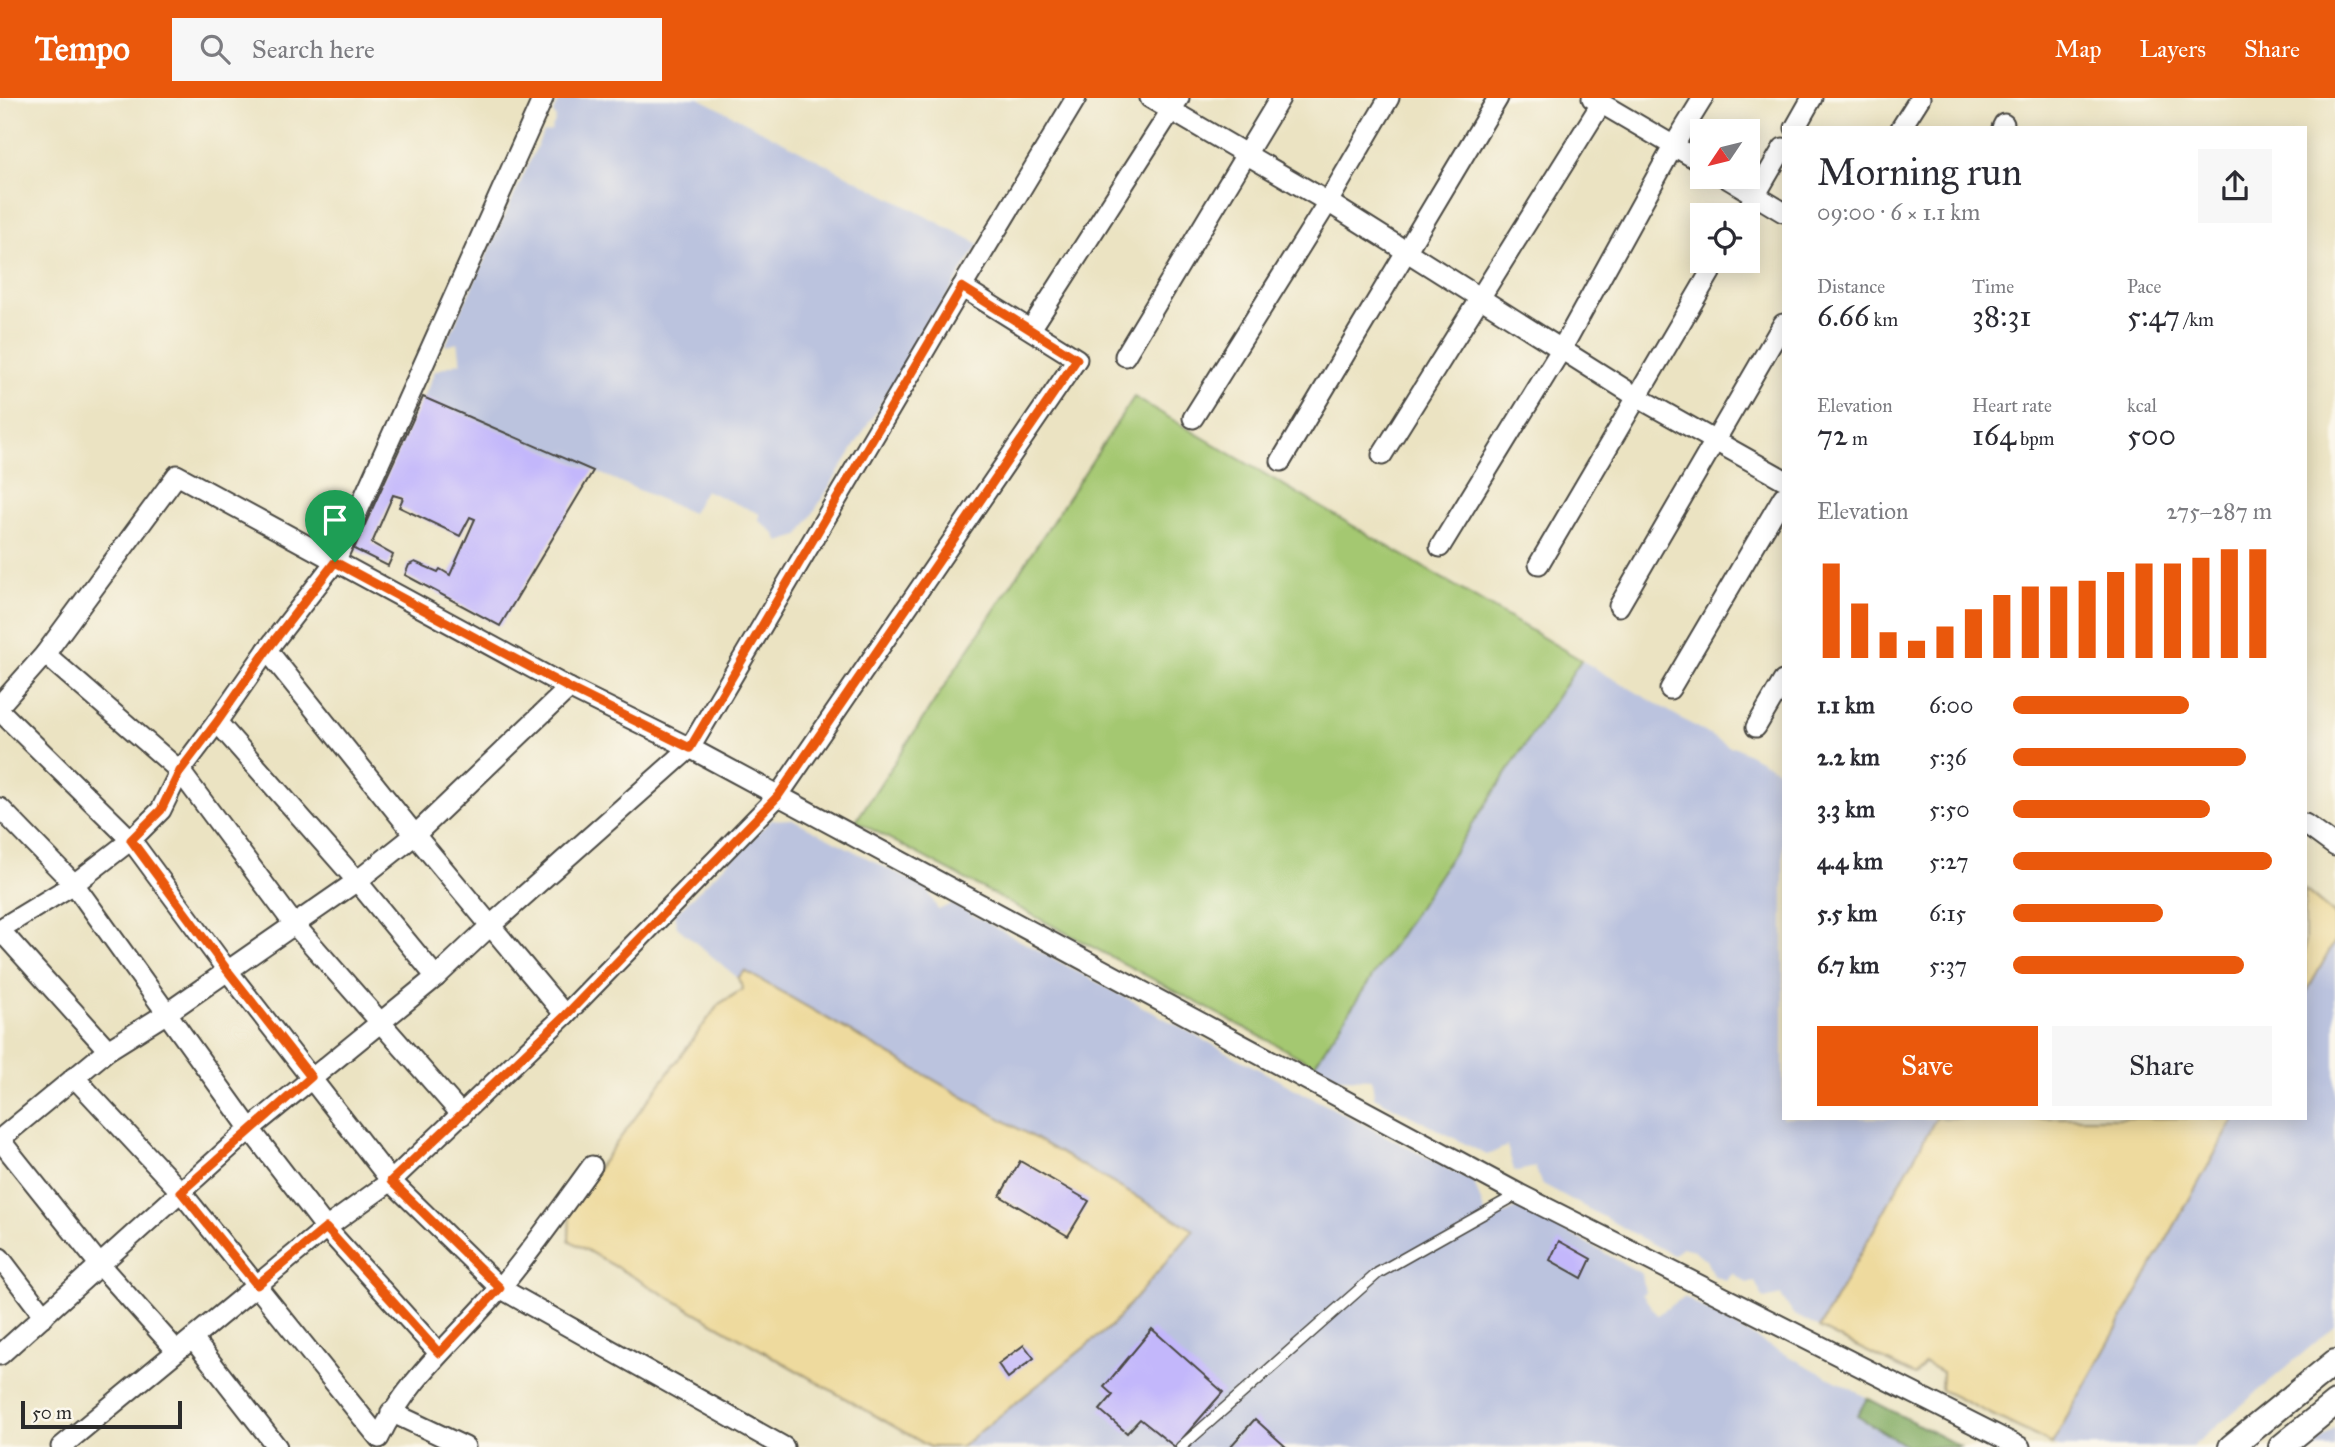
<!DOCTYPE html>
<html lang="en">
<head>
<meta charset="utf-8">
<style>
	body { margin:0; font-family:"IM FELL Great Primer",serif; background:#f7f7f7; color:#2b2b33; height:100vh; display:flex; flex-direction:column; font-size:26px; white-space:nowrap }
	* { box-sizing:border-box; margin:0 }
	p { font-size:23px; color:#7c7c81 }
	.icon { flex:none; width:38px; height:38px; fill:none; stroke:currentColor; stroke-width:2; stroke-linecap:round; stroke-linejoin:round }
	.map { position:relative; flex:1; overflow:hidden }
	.sheet { position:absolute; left:1782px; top:28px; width:525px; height:994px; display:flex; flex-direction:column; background:#fff; border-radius:0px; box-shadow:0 4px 18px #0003 }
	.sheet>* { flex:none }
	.needle { width:46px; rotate:235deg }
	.buttons { position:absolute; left:1690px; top:21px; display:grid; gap:14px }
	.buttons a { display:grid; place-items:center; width:70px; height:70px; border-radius:0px; background:#fff; box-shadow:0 4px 18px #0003; font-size:35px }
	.scale { position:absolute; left:21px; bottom:18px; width:161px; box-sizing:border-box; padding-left:7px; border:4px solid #2b2b2b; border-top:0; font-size:19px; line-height:24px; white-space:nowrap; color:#2b2b2b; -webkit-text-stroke:5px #fbf7ec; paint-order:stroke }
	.pin { position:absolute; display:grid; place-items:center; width:60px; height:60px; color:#fff; margin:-72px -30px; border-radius:50% 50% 50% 0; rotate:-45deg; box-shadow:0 0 7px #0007 }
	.pin .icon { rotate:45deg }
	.round { display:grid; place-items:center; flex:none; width:74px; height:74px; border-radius:0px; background:#f7f7f7 }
	.head { display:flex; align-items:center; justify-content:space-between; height:119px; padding:0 35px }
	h1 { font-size:38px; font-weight:600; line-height:52px }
	.figures { display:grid; grid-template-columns:repeat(3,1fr); gap:10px; height:119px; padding:7px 35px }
	.figures div { display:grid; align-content:center }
	.figures b { font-size:30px; font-weight:600 }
	.figures small { font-size:19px; font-weight:400 }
	.figures p { font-size:19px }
	.chart { height:196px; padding:14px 35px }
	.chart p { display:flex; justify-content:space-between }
	.chart svg { width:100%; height:126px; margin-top:7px; stroke:#ea580c; stroke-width:6 }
	.primary-button { display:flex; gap:14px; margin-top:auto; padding:14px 35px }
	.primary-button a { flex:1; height:80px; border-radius:0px; background:#ea580c; color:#fff; font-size:28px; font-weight:600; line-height:80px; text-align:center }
	.primary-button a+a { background:#f7f7f7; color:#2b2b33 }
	ul { padding:0 35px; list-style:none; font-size:23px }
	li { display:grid; grid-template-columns:112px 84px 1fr; align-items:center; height:52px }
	li i { height:18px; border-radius:9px; background:#ea580c }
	header { display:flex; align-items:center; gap:42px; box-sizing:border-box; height:98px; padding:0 35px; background:#ea580c; color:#fff }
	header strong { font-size:33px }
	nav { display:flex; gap:38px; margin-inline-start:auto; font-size:24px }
	.search { width:490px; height:63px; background:#f7f7f7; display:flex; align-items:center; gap:18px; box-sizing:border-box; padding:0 24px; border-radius:0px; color:#7c7c81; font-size:26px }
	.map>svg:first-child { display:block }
	.industrial { fill:#bbc3de }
	.green { fill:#a4c871; stroke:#687a4e; stroke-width:2 }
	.forest { fill:#83ac63; stroke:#576c47; stroke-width:2 }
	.sand { fill:#eeda9e; stroke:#8c8264; stroke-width:2 }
	.building { fill:#c3b7fb }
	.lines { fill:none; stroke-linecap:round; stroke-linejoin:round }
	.service-casing { stroke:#484742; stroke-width:13 }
	.minor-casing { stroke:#484742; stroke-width:23 }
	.tertiary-casing { stroke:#484742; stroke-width:28 }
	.service { stroke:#fff; stroke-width:10 }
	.minor { stroke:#fff; stroke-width:19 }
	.tertiary { stroke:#fff; stroke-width:24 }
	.route-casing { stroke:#fff; stroke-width:14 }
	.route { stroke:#ea580c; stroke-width:9 }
</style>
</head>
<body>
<header>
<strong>Tempo</strong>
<div class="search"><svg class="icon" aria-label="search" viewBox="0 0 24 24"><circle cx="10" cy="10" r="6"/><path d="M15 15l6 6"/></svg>Search here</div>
<nav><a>Map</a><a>Layers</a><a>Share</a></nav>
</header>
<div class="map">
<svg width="2335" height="1349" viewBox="0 0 2335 1349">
	<rect width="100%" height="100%" fill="#fbf7ec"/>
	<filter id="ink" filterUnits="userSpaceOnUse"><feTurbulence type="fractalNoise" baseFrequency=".0143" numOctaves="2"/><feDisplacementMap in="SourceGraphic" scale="14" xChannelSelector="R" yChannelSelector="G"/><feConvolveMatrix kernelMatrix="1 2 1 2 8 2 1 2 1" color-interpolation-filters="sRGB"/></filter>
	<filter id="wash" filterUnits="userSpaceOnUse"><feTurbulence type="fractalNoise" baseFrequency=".00686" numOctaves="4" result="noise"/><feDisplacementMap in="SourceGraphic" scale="28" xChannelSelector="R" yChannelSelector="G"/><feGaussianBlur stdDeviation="1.57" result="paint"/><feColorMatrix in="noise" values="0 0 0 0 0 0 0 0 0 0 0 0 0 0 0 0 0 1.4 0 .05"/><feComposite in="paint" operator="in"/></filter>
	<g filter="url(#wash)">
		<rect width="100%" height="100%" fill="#ebe3c2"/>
		<g class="industrial">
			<path d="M560,0H699L979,146L799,438L779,444L776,437L759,422L760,416L705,392L692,415L424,299L435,273L461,264L458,245L445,248L543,35L551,33L556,21L553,14Z"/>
			<path d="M1581,562L1732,650L1734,648L1783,675V1020H1936L1819,1230L1793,1216L1781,1197L1764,1201L1755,1184L1747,1185L1732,1175L1727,1183L1713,1177L1706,1162L1694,1152L1682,1149L1673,1157L1541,1085L1535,1069L1517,1073L1514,1072L1507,1048L1487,1057L1374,999L1372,981L1339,980L1314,967Z"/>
			<path d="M792,721L927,791L938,812L952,806L1297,992L1474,1084L1488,1124L1520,1108L1642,1176L1645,1195L1642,1196L1657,1217L1684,1199L1771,1249L1961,1349H961L1111,1228L1193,1132L746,873L738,880L677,829L675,816L771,722Z"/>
			<path d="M2335,843V1228L2192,1349H2059L2052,1346L2235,1020H2305V897Z"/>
			<path d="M2335,1330V1349H2313Z"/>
		</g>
		<path class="green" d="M1134,299L1581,562L1314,967L856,723Z"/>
		<path class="forest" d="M1867,1300L1961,1349H1908L1857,1318Z"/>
		<g class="sand">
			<path d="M2305,792L2335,817V843L2305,897Z"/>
			<path d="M745,873L1194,1132L1111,1228L961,1349H930L569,1142L570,1108L719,906L743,891L738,880Z"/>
			<path d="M1936,1020H2235L2052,1346L1941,1292L1942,1274L1925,1265L1915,1277L1819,1230Z"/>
		</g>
		<g id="blocks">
			<g class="building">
				<path d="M423,299L593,373L500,528L405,477L409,467L415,464L438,474L440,471L450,477L475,421L470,419L460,438L399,409L403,400L393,397L372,445L393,457L388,468L354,451Z"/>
				<path d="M1020,1063L1089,1103L1068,1138L1000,1098Z"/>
				<path d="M1559,1143L1591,1161L1582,1180L1550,1162Z"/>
				<path d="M1152,1231L1223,1294L1175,1349L1140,1321L1127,1335L1100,1312L1113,1297L1104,1289Z"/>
				<path d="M1024,1247L1034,1260L1008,1280L998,1266Z"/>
				<path d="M1255,1321L1286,1349H1230Z"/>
			</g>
		</g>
	</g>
	<g filter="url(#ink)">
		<use href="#blocks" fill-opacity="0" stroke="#484742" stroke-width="2"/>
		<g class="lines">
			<g class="service-casing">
				<path id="service" d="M1181,1349L1378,1175L1518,1096"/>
			</g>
			<g class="minor-casing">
				<g id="minor">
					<path d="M1150,0L1328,104L1637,299L1783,381"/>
					<path d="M1592,0L1703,65"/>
					<path d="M1795,30L1812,0"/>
					<path d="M1901,30L1920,0"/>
					<path d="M2002,30L2004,26"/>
					<path d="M1725,79L1783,114"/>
					<path d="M1744,117L1783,50"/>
					<path d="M1031,231L1179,0"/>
					<path d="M1125,258L1280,0"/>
					<path d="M1193,320L1328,104L1389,0"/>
					<path d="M1382,357L1601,6"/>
					<path d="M1281,363L1498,0"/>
					<path d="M1440,449L1561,252L1674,47L1703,0"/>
					<path d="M1539,466L1717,163"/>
					<path d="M1619,508L1783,226"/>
					<path d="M267,552L415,737L565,917"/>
					<path d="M45,556L180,673L293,825L462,1017"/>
					<path d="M1670,591L1783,399"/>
					<path d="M0,607L45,556L177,377L569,590L690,650L1519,1096L2020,1349"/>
					<path d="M0,613L131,742L227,872L391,1083L500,1190L784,1349"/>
					<path d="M217,624L357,783L436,879"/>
					<path d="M1756,629L1783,583"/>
					<path d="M0,710L74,786L250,1031L326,1130L439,1255"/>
					<path d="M2305,726L2335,748"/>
					<path d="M0,831L74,786L131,742L161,712L180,673L217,624L267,552L335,464L543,0"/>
					<path d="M0,832L108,952"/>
					<path d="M74,979L181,1094L379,1340C407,1280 459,1239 501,1189C533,1151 562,1109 592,1068"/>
					<path d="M0,1041L108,952L167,915L357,783L415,737L569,590"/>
					<path d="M0,1042L99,1166L176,1252"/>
					<path d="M0,1160L44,1218"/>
					<path d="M193,1241L277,1349"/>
					<path d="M0,1257L250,1031L436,879L490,828L690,650L962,189L1076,0"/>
					<path d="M391,1314L465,1349"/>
					<path d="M61,1349L326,1130L391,1083L565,917L778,698L1077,261L962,189"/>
				</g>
			</g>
			<g class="tertiary-casing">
				<g id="tertiary">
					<path d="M2231,1349L2335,1264"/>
					<path d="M2281,1349L2335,1305"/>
				</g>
			</g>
			<use href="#service" class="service"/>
			<use href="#minor" class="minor"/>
			<use href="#tertiary" class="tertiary"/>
		</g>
	</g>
	<g class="lines" filter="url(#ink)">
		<g class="route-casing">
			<path id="route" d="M962,189L1077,261L778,698L565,918L391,1083L500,1190L439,1255L326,1130L257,1187L181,1094L311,979L227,872L131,742L161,712L180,673L217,624L267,552L335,464L569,590L690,650Z"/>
		</g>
		<use href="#route" class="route"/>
	</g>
</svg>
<div class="buttons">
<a><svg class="needle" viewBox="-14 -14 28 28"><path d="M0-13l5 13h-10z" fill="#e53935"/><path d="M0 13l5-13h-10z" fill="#7c7c81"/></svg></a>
<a><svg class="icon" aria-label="locate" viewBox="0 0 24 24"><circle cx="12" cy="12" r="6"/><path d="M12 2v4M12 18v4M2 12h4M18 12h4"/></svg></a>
</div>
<div class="scale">50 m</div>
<div class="pin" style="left:335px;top:464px;background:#1e9e55"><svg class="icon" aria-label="arrive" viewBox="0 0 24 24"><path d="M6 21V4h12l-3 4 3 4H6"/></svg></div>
<section class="sheet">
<div class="head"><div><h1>Morning run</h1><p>09:00 · 6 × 1.1 km</p></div><a class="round"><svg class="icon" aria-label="share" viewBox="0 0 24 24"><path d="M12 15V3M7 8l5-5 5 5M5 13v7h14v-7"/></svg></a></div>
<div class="figures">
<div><p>Distance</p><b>6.66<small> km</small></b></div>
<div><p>Time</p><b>38:31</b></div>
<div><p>Pace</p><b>5:47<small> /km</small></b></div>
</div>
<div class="figures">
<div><p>Elevation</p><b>72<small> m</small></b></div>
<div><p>Heart rate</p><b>164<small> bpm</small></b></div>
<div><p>kcal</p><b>500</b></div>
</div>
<div class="chart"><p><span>Elevation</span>275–287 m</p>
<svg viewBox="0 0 160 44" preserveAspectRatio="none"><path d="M5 44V11M15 44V25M25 44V35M35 44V38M45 44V33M55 44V27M65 44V22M75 44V19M85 44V19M95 44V17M105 44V14M115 44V11M125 44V11M135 44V9M145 44V6M155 44V6"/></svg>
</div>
<ul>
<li><b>1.1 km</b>6:00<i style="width:68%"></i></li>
<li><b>2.2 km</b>5:36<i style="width:90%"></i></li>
<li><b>3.3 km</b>5:50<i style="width:76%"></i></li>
<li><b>4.4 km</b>5:27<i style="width:100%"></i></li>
<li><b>5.5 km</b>6:15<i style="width:58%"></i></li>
<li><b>6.7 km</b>5:37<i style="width:89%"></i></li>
</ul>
<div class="primary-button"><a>Save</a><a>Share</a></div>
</section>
</div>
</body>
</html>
